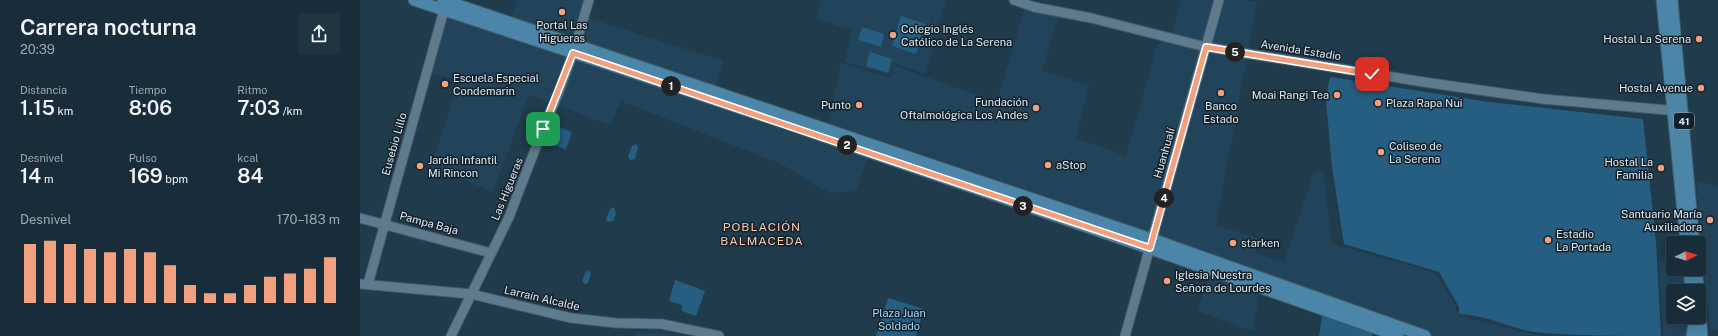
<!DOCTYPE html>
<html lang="es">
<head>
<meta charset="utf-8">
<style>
	body { margin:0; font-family:"Public Sans",sans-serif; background:#213441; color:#f1f3f6; height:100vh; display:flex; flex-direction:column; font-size:15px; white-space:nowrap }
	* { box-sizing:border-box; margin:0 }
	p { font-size:13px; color:#9fa7ae }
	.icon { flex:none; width:22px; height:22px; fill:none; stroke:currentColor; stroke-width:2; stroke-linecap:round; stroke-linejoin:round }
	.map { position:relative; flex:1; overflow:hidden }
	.panel { display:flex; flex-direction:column; background:#182c39; width:360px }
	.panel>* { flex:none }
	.needle { width:26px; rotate:85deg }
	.buttons { position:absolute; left:1306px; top:236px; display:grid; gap:8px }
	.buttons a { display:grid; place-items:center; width:40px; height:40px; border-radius:4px; background:#182c39; box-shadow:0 2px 10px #0003,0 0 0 1px #364853; font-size:20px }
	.pin { position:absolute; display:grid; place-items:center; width:34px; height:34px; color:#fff; margin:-17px; border-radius:8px; box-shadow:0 2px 6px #0006 }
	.km { position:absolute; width:20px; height:20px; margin:-10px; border-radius:50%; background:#222; color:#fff; font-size:11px; line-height:20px; text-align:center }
	.round { display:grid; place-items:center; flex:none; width:42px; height:42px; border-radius:4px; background:#213441 }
	.summary { display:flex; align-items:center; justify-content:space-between; height:68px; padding:0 20px }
	h1 { font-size:22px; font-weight:600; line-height:30px }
	.figures { display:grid; grid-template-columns:repeat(3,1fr); gap:6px; height:68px; padding:4px 20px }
	.figures div { display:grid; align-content:center }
	.figures b { font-size:20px; font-weight:600 }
	.figures small { font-size:11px; font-weight:400 }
	.figures p { font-size:11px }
	.chart { height:112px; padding:8px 20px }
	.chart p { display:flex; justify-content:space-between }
	.chart svg { width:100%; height:72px; margin-top:4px; stroke:#f2a17e; stroke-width:6 }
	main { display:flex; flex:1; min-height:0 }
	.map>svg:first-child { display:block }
	.built { fill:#22445a }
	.green { fill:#255e80 }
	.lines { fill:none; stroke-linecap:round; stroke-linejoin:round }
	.secondary-casing { stroke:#425a68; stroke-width:11 }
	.primary-casing { stroke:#425a68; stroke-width:13 }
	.secondary { stroke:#5e7b8e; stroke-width:9 }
	.primary { stroke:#4b85a8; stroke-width:11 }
	.route-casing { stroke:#fff; stroke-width:8 }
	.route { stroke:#f2a17e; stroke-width:5 }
	.poi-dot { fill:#f2a17e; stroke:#152129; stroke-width:1.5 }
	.labels { text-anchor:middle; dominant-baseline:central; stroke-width:3; stroke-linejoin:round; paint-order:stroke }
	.shield { fill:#152129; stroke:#9fadb7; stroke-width:1 }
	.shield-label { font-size:10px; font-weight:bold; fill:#dae9f4 }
	.poi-label { font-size:11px; fill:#dae9f4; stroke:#152129; text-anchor:start }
	.street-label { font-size:11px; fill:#dae9f4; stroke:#152129 }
	.park-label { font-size:11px; fill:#a3d8fc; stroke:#152129 }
	.neighbourhood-label { font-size:12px; letter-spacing:1px; fill:#f6c7b3; stroke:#152129 }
</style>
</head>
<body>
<main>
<section class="panel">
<div class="summary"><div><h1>Carrera nocturna</h1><p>20:39</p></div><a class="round"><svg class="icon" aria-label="share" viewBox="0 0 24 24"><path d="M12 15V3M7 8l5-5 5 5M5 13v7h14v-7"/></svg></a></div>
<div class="figures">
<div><p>Distancia</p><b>1.15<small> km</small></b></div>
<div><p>Tiempo</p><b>8:06</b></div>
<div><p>Ritmo</p><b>7:03<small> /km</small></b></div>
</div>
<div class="figures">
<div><p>Desnivel</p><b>14<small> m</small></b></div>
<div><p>Pulso</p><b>169<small> bpm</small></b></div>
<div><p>kcal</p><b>84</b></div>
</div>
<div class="chart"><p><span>Desnivel</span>170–183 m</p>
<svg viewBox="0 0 160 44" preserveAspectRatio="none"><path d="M5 44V8M15 44V6M25 44V8M35 44V11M45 44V13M55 44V11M65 44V13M75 44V21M85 44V33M95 44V38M105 44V38M115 44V33M125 44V28M135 44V26M145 44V23M155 44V16"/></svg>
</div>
</section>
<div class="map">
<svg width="1358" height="336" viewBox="0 0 1358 336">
	<rect width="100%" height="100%" fill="#203b4c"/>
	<g class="built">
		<path d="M157,0H224L228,18L363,61L350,105L465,140L481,63L530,78L535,66L637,102L664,10L698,17L682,71L729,85L716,138L766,156L797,46L811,36L821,0H884L897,2L856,225L897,238L896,253L924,262L954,172L963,170L972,244L1074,272L1094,302L1098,316L1181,336H1024L899,293L893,331L837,311L856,258L515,138L496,191L470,193L421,164L261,101L250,125L169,95L133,191L71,168L99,80L71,73L85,16L145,34Z"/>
		<path d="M461,0H586L573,39L576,40L565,74L534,63L529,74L485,62L492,30L456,19Z"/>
		<path d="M1336,181L1358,187V329L1350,330Z"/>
		<path d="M1313,261V269H1323L1325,291H1313V317H1327L1328,336H1303L1299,262Z"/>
		<path d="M276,332L308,334L314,336H276Z"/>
	</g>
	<g class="green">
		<path d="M541,16L566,24L556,54L532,46Z"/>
		<path d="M502,27L524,34L521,47L498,40Z"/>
		<path d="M510,52L532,59L528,73L506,66Z"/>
		<path d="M971,77L1129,102L1283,119L1296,242L1301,336C1261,336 1211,336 1173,332C1148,327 1125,315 1099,314V307L1079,272L984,244L972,167L966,101L969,80Z"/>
		<path d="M191,124L212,132L206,149L185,142Z"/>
		<path d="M276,144L278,148L275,159L270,160L268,157L272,146Z"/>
		<path d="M254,207L256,214L253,221L248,222L246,219L250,209Z"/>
		<path d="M229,270L231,274L228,283L225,284L222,281L225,273Z"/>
		<path d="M315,280L345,291L336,316L322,311V305L309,301Z"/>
		<path d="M528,298L564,309L556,336H516Z"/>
		<path d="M962,315L1013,333L1012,336H959Z"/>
	</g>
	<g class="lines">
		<g class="secondary-casing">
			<g id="secondary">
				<path d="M654,0L674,7L731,18L846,47L1070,83L1183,99L1318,111"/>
				<path d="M0,218L131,253"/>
				<path d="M0,284L111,294L211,318L256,323L302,324L359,336"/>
				<path d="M8,284L84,10"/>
				<path d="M91,336L149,217L183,129L198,94L213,53L229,0"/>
				<path d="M765,336L859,0"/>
			</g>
		</g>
		<g class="primary-casing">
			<g id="primary">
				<path d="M54,0L422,122L797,251L1038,336"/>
				<path d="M83,0L800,242L1065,336"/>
				<path d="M1302,0L1326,243"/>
				<path d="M1312,0L1334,243"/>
				<path d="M1329,269L1331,291"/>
				<path d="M1336,269L1338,286"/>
				<path d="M1339,302L1342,336"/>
				<path d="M1332,336L1334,324"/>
			</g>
		</g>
		<use href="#secondary" class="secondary"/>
		<use href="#primary" class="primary"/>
	</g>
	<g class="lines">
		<g class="route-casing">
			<path id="route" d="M183,129L213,53L790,248L846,47L1012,74"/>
		</g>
		<use href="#route" class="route"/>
	</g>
	<g class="poi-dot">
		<circle cx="202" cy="12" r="4"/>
		<circle cx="533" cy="35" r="4"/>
		<circle cx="1339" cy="39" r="4"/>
		<circle cx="85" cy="84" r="4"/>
		<circle cx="1341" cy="88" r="4"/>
		<circle cx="861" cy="93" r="4"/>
		<circle cx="977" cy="95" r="4"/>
		<circle cx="1018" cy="103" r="4"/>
		<circle cx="499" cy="105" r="4"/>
		<circle cx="676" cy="108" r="4"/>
		<circle cx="1021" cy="152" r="4"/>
		<circle cx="688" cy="165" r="4"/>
		<circle cx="60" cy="166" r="4"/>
		<circle cx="1301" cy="168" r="4"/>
		<circle cx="1350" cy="220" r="4"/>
		<circle cx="1188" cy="240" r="4"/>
		<circle cx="873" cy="243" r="4"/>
		<circle cx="807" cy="281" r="4"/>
	</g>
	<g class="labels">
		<rect class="shield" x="1314" y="113" width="20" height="16" rx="3"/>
		<g class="shield-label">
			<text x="1324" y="121">41</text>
		</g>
		<g class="poi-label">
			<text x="202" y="25" text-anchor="middle">Portal Las<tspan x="202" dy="13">Higueras</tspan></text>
			<text x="541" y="29">Colegio Inglés<tspan x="541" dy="13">Católico de La Serena</tspan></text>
			<text x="1331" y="39" text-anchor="end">Hostal La Serena</text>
			<text x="93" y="78">Escuela Especial<tspan x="93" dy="13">Condemarin</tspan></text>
			<text x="1333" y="88" text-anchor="end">Hostal Avenue</text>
			<text x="969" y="95" text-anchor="end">Moai Rangi Tea</text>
			<text x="668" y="102" text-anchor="end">Fundación<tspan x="668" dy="13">Oftalmológica Los Andes</tspan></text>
			<text x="1026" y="103">Plaza Rapa Nui</text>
			<text x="491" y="105" text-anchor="end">Punto</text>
			<text x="861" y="106" text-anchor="middle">Banco<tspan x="861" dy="13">Estado</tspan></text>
			<text x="1029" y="146">Coliseo de<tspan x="1029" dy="13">La Serena</tspan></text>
			<text x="68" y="160">Jardin Infantil<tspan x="68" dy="13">Mi Rincon</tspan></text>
			<text x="1293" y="162" text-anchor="end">Hostal La<tspan x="1293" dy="13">Familia</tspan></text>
			<text x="696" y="165">aStop</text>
			<text x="1342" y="214" text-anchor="end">Santuario María<tspan x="1342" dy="13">Auxiliadora</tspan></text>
			<text x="1196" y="234">Estadio<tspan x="1196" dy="13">La Portada</tspan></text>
			<text x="881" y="243">starken</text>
			<text x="815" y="275">Iglesia Nuestra<tspan x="815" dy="13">Señora de Lourdes</tspan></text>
		</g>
		<g class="street-label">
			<text transform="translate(941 50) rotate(9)">Avenida Estadio</text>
			<text transform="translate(34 144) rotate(-74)">Eusebio Lillo</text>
			<text transform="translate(804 153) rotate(-74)">Huanhualí</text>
			<text transform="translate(147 189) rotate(-68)">Las Higueras</text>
			<text transform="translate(69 223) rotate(15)">Pampa Baja</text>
			<text transform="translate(182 298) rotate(13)">Larraín Alcalde</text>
		</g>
		<g class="park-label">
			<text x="539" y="313">Plaza Juan<tspan x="539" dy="13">Soldado</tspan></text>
		</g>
		<g class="neighbourhood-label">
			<text x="402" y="227">POBLACIÓN<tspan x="402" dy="14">BALMACEDA</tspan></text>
		</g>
	</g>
</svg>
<div class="buttons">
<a><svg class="needle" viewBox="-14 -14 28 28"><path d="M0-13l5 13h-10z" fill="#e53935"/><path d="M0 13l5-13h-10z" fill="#9fa7ae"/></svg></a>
<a><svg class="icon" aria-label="layers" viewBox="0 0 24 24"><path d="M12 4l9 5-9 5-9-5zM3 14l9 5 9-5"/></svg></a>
</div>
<div class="pin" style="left:183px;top:129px;background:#1e9e55"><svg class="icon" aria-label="arrive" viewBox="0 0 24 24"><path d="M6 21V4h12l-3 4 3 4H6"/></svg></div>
<div class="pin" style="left:1012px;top:74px;background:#d93025"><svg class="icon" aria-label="check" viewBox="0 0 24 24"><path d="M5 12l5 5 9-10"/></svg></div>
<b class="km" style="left:311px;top:86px">1</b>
<b class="km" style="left:487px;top:145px">2</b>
<b class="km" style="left:663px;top:206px">3</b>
<b class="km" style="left:804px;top:198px">4</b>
<b class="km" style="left:875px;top:52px">5</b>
</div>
</main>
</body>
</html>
